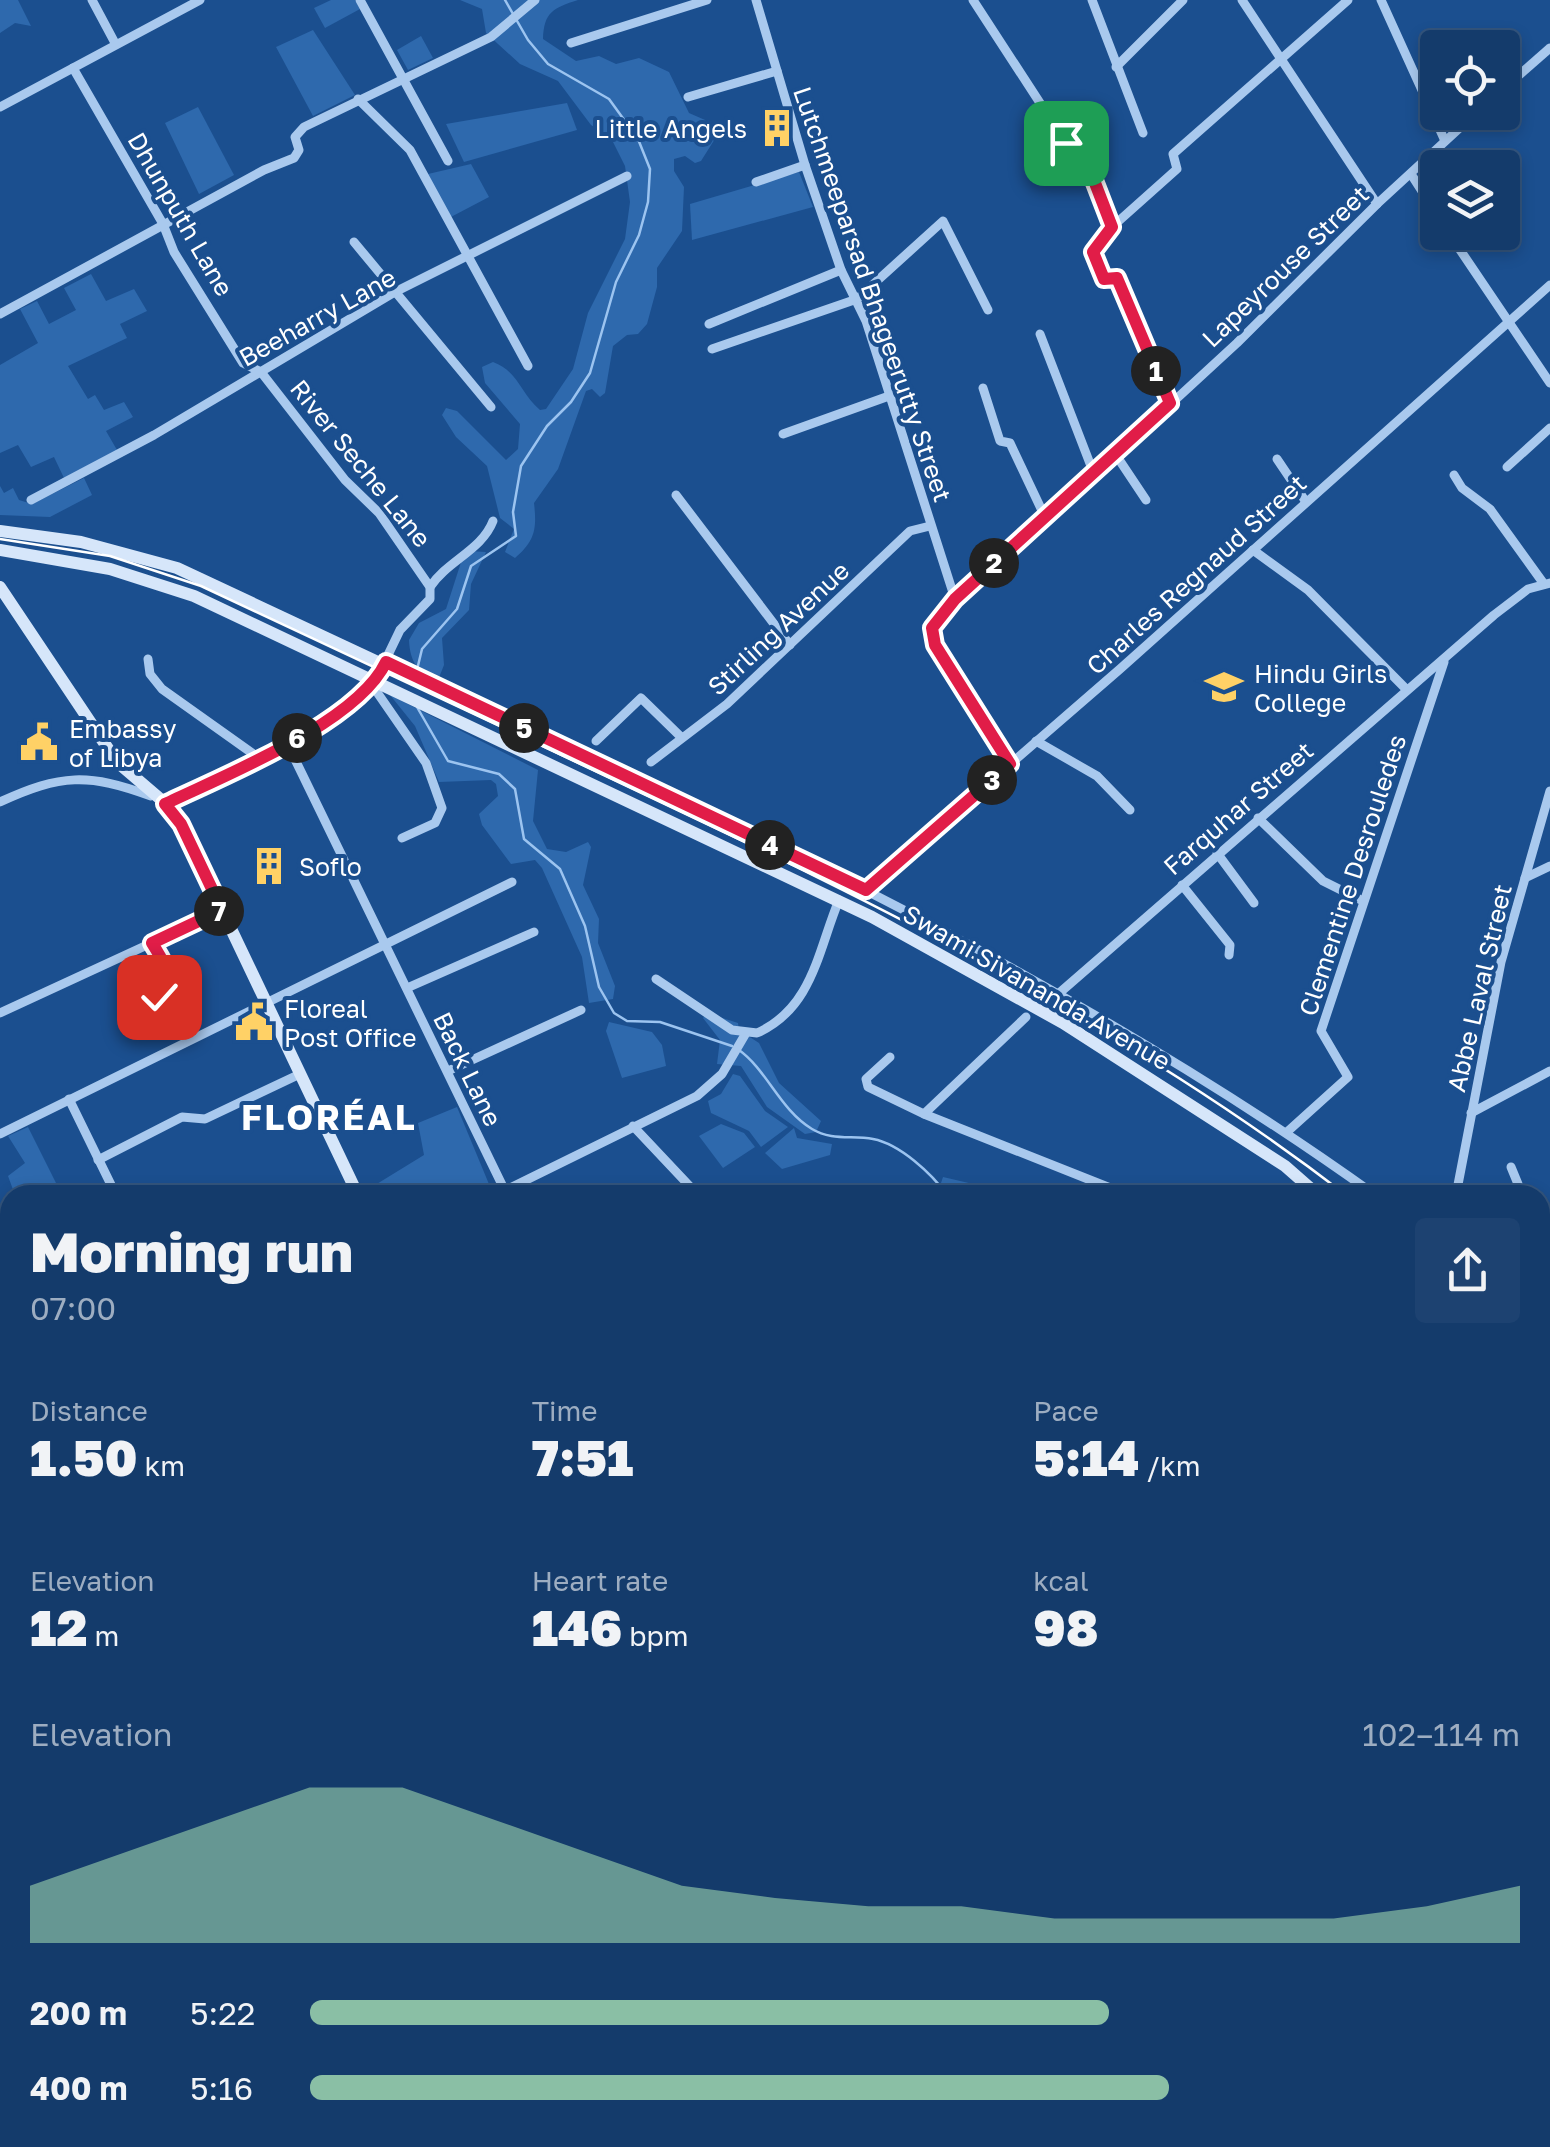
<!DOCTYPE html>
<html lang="en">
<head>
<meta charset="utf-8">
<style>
	body { margin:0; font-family:"Golos Text",sans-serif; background:#1d4271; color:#f1f3f6; height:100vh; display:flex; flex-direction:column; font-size:38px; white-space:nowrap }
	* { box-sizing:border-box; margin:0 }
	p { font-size:32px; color:#9dadc1 }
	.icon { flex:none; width:55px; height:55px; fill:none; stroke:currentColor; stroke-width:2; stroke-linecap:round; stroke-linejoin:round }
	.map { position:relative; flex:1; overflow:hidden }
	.sheet { position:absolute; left:0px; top:1185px; width:1550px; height:962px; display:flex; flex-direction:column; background:#143b6b; border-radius:30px 30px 0 0; box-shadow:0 5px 15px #0003,0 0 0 2px #33557e }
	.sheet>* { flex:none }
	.buttons { position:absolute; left:1420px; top:30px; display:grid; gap:20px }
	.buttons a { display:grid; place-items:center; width:100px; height:100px; border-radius:10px; background:#143b6b; box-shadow:0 5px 15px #0003,0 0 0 2px #33557e; font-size:50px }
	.pin { position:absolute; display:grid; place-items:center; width:85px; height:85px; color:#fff; margin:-42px; border-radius:20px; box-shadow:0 5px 15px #0006 }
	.km { position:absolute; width:50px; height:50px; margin:-25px; border-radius:50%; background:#222; color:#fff; font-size:28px; line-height:50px; text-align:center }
	.round { display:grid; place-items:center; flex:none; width:105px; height:105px; border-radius:10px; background:#1d4271 }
	.headline { display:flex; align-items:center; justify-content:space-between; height:170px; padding:0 30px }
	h1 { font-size:55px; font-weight:800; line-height:75px }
	.figures { display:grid; grid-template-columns:repeat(3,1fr); gap:15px; height:170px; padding:10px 30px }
	.figures div { display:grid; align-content:center }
	.figures b { font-size:50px; font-weight:800 }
	.figures small { font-size:28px; font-weight:400 }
	.figures p { font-size:28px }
	.chart { height:280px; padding:20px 30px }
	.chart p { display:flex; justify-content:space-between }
	.chart svg { width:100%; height:180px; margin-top:10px; fill:#8abfa5; opacity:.7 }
	ul { padding:0 30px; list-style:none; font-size:32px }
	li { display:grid; grid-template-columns:160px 120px 1fr; align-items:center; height:75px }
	li i { height:25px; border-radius:12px; background:#8abfa5 }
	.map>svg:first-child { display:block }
	.green { fill:#2e69ad }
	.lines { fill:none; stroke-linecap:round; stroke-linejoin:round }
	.stream { stroke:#9cc4f0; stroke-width:2.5 }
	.street { stroke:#a9c9ee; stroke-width:9 }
	.secondary { stroke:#d6e6fa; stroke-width:12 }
	.tram { stroke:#fff; stroke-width:2.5 }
	.route-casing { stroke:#fff; stroke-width:20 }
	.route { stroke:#e11d48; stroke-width:12 }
	.labels { text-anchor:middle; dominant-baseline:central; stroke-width:8; stroke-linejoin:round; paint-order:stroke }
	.poi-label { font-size:25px; fill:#fff; stroke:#1b4f8f; text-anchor:start }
	.street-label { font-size:25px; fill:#fff; stroke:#1b4f8f }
	.district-label { font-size:35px; font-weight:bold; letter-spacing:2.5px; fill:#fff; stroke:#1b4f8f }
</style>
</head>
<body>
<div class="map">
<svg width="1550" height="2147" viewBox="0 0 1550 2147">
	<rect width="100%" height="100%" fill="#1b4f8f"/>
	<g class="green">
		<path d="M0,0H18L31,26L15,23L0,33Z"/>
		<path d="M331,0H355L360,9L325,28L314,8Z"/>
		<path d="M460,0H578C553,8 544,12 543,39L576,61L599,56L616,64L639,58L669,72L689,113L712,123L718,134L701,161L695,163L685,156L674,159V171L684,187L682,231L657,268V287L647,324L638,334L627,335L613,346L605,393L600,397L592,389L586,391L558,469L534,503C537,529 535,541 515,558L505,552L514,529L500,518L487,466L456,437L442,415L446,408L457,411L506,460L518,449L520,424L485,383L482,367L493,362C518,371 520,393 540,410L546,409L573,369L588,313L625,239L630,202L625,166L611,138L591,125L558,81L520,64L486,33L482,9Z"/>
		<path d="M313,30L355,95L313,116L276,47Z"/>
		<path d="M421,36L433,58L408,70L397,50Z"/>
		<path d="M567,103L577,130L464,162L446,124Z"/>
		<path d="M198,107L234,175L199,194L165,123Z"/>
		<path d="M471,164L489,197L449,218L428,174Z"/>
		<path d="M799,172L813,207L692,240L690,204Z"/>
		<path d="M91,274L106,301L134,289L147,311L120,324L127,338L68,366L88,399L95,395L104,410L124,402L133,417L106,431L117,450L64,478L54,457L31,467L18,445L0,453V365L38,343L20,309L37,301L49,324L76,310L64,288Z"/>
		<path d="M84,478L92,495L50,517L0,515V486L4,493L13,488L19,500L32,504Z"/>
		<path d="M469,551L486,552L471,584L469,610L442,638L444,665L438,680C418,672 410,663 409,640L419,623L446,609L463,556Z"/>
		<path d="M390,695L538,770L533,821L547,849L566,852L588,842L591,847L583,885L599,919L598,943L615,986L613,999L589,1003L582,957L542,868L535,860L511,864L482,825L479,814L498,796L496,784L491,780L439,782L415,726Z"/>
		<path d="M707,1013L738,1023L739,1030L759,1043L779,1083L821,1121L816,1132L805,1134L767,1107L741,1066L717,1064L720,1040L703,1018Z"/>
		<path d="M609,1022L652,1032L662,1045L666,1066L622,1078L606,1031Z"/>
		<path d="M733,1074L740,1076L765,1111L788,1127L761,1147L749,1131L711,1113L708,1101L721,1094Z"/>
		<path d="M457,1107L491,1189L478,1195H369L367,1190L424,1155L418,1123Z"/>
		<path d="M721,1124L744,1133L755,1147L723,1168L699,1136Z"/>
		<path d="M28,1127L62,1195H15L8,1176L25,1163L8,1136Z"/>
		<path d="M794,1128L797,1138L832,1144L830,1155L782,1169L765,1153Z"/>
		<path d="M943,1177L986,1187V1195H937Z"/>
		<path d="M10,1912V2138H339L338,2147H0V1918Z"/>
	</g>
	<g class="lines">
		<g class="stream">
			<path d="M416,674L422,649L457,609L471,566L516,536L513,512L521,466L547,426L571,402L590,373L616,282L639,235L648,202L650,169L638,139L609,99L548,64L528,40L505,0"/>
			<path d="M417,707L448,761L499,774L515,789L524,839L560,869L585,926L599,987L614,1013L627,1021L660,1022L732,1046"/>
			<path d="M739,1050C767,1070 780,1110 812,1129C832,1141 852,1135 873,1139C900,1144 932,1174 947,1195"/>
			<path d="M901,2138V2147"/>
			<path d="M1008,2138L1020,2147"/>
		</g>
		<g class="street">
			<path d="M92,0L115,43"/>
			<path d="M360,0L448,161"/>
			<path d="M756,0L805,165L841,270L866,321L955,599"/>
			<path d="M973,0L1066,143L1091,170L1112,227"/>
			<path d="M1092,0L1143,133"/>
			<path d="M1242,0L1377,204"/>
			<path d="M1381,0L1445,141"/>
			<path d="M571,43L707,0"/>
			<path d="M1116,67L1183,0"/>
			<path d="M73,68L163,224L174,252L243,363L261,372L345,480L379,513L430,587V599L400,630L375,682L352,701L288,745L165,803"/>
			<path d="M1502,90L1550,48"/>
			<path d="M688,97L777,71"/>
			<path d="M358,99L410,150L528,366"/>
			<path d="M0,107L200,0"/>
			<path d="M1411,174L1438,216"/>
			<path d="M756,182L805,165"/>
			<path d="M1448,232L1550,383"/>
			<path d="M354,242L491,407"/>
			<path d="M0,314L264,170L294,158L299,150L295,137L304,127L491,37L535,0"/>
			<path d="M709,324L841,270"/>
			<path d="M1040,334L1094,474"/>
			<path d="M712,349L857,299L943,221L988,310"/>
			<path d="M983,388L1000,441L1010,443L1045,517"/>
			<path d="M1170,403L1117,278L1103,279L1093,252L1112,227L1177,169L1173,154L1348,0"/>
			<path d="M783,434L889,396"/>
			<path d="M1116,455L1146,500"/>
			<path d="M1277,459L1306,502"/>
			<path d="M1507,467L1550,428"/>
			<path d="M1454,475L1462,488L1490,509L1544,584"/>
			<path d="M676,495L790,645"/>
			<path d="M31,500L154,435L395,292L627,176"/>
			<path d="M1253,550L1308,590L1406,689"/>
			<path d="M430,587C447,561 482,550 493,521"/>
			<path d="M148,659L150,674L162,689L259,758"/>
			<path d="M372,685L426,763L442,808L435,823L402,838"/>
			<path d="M596,741L641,698L681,737"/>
			<path d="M1036,741L1097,776L1130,810"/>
			<path d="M288,745L507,1195"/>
			<path d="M651,762L727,704L910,531L930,526"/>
			<path d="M1010,764L935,645V621L1237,343L1377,204L1477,112"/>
			<path d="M0,802C61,774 88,773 151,796"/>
			<path d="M1258,818L1323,881L1363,901"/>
			<path d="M1217,853L1254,903"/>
			<path d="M1525,878L1550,866"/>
			<path d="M1182,885L1230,945L1229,955"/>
			<path d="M151,943C164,963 175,976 159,997"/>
			<path d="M656,979L732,1030L757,1033C813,1008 818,950 839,900"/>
			<path d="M407,988L534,932"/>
			<path d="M1057,995L1494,615L1528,589L1550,583"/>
			<path d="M0,1013L223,910"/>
			<path d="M164,1013L180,1007L185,998L170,973"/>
			<path d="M890,1057L866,1079L868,1087L924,1114L1128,1195"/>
			<path d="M448,1071L581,1010"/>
			<path d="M69,1099L116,1195"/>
			<path d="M1471,1113L1550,1071"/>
			<path d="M924,1114L1026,1017"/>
			<path d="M633,1126L698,1195"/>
			<path d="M1287,1132L1348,1077L1321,1031L1444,662"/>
			<path d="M0,1134L512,882"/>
			<path d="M98,1160L182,1117L205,1119L300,1074"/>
			<path d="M1511,1167L1518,1184L1516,1195"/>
			<path d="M496,1195L697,1096L722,1074L746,1033"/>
			<path d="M1375,1195C1215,1080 1041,980 865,890L1120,669L1550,285"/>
			<path d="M1456,1195L1501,962L1550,791"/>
			<path d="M0,1305L10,1310"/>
			<path d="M0,1433L10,1428"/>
			<path d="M1540,1508L1550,1503"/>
			<path d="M0,1514L10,1535"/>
			<path d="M1540,1635L1550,1634"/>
			<path d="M0,1656L10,1651"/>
			<path d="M0,1763L10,1784"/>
			<path d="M1540,1763L1550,1758"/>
			<path d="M0,1810L10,1805"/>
			<path d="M1540,1993L1550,1988"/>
			<path d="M455,2138L460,2147"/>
			<path d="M787,2138L792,2147"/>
			<path d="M951,2138L955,2147"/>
			<path d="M1217,2138L1222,2147"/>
			<path d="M657,2147L675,2138"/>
			<path d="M1262,2147L1278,2138"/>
		</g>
		<g class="secondary">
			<path d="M0,531L81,542L177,568L865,890"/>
			<path d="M0,550L110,569L194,596L872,917L1063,1023L1285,1166L1318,1195"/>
			<path d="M0,587L117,762L165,803L181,824L358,1195"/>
			<path d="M1540,1229L1550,1224"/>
			<path d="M1540,1326L1550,1335"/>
			<path d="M1540,1384L1550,1393"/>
			<path d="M1424,2138L1429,2147"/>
		</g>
		<g class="tram">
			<path d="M0,539L110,556L201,586C345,652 488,721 632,788C880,905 1128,1027 1346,1195"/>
			<path d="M1540,1347L1550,1355"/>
		</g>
	</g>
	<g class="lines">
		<g class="route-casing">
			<path id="route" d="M159,997C176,977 164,963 152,943L222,910L181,824L165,804C225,775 357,723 386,662L866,890L1010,764L935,645L932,628L955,599L1170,403L1117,278L1104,279L1093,252L1112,227L1090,170L1066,143"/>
		</g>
		<use href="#route" class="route"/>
	</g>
	<defs>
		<g id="building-bare" transform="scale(3)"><path d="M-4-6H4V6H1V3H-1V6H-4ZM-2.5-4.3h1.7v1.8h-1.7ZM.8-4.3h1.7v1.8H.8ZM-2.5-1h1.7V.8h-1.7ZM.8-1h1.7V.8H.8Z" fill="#ffd166" stroke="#1b4f8f" stroke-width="2.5" paint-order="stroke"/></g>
		<g id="school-bare" transform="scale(3)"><path d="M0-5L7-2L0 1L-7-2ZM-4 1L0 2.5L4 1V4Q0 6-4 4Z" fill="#ffd166" stroke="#1b4f8f" stroke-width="2.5" paint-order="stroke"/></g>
		<g id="civic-bare" transform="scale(3)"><path d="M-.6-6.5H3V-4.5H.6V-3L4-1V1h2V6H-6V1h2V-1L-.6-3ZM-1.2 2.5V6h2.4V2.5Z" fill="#ffd166" stroke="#1b4f8f" stroke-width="2.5" paint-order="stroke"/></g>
	</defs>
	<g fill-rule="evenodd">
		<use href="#building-bare" x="777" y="128"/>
		<use href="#school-bare" x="1224" y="687"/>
		<use href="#civic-bare" x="39" y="742"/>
		<use href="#building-bare" x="269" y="866"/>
		<use href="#civic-bare" x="254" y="1022"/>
	</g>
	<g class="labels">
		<g class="poi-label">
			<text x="747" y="128" text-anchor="end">Little Angels</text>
			<text x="1254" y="673">Hindu Girls<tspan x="1254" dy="29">College</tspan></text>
			<text x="69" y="728">Embassy<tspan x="69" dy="29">of Libya</tspan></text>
			<text x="299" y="866">Soflo</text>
			<text x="284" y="1008">Floreal<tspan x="284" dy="29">Post Office</tspan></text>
		</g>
		<g class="street-label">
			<text transform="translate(181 214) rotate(60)">Dhunputh Lane</text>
			<text transform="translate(1285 266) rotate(-44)">Lapeyrouse Street</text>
			<text transform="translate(873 294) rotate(71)">Lutchmeeparsad Bhageerutty Street</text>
			<text transform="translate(317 317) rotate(-29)">Beeharry Lane</text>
			<text transform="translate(361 463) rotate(51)">River Seche Lane</text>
			<text transform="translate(1196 574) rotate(-42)">Charles Regnaud Street</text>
			<text transform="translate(778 628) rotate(-43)">Stirling Avenue</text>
			<text transform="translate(1238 808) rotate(-41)">Farquhar Street</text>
			<text transform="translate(1352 875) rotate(-72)">Clementine Desrouledes</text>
			<text transform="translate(1037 987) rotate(30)">Swami Sivananda Avenue</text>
			<text transform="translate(1479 988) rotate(-77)">Abbe Laval Street</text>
			<text transform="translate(468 1069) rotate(64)">Back Lane</text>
		</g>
		<g class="district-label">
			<text x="329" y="1117">FLORÉAL</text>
		</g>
	</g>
</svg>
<div class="buttons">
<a><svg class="icon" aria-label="locate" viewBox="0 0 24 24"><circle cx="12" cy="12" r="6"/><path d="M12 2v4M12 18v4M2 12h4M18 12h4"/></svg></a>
<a><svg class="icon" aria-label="layers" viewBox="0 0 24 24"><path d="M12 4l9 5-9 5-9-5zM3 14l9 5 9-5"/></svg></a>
</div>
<div class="pin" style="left:1066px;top:143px;background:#1e9e55"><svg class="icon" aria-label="arrive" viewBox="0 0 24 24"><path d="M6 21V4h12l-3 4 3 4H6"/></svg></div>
<div class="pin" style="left:159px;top:997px;background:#d93025"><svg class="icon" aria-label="check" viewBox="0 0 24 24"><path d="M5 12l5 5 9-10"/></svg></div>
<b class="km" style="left:1156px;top:371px">1</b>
<b class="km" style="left:994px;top:563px">2</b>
<b class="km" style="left:992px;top:780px">3</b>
<b class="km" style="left:770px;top:845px">4</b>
<b class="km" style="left:524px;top:728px">5</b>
<b class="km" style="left:297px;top:738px">6</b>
<b class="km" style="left:219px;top:911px">7</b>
<section class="sheet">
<div class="headline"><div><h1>Morning run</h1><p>07:00</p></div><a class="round"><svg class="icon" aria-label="share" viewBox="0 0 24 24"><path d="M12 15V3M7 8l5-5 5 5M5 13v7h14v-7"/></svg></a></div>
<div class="figures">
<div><p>Distance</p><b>1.50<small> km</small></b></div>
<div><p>Time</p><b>7:51</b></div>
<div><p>Pace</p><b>5:14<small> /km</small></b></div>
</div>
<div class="figures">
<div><p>Elevation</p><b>12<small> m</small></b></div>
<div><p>Heart rate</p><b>146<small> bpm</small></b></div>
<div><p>kcal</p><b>98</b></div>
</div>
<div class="chart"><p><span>Elevation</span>102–114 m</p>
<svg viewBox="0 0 160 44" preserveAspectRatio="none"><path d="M0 44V30L10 22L20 14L30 6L40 6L50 14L60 22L70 30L80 33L90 35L100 35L110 38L120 38L130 38L140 38L150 35L160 30V44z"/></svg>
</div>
<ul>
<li><b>200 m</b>5:22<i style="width:66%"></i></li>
<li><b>400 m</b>5:16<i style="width:71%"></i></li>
</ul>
</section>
</div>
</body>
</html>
